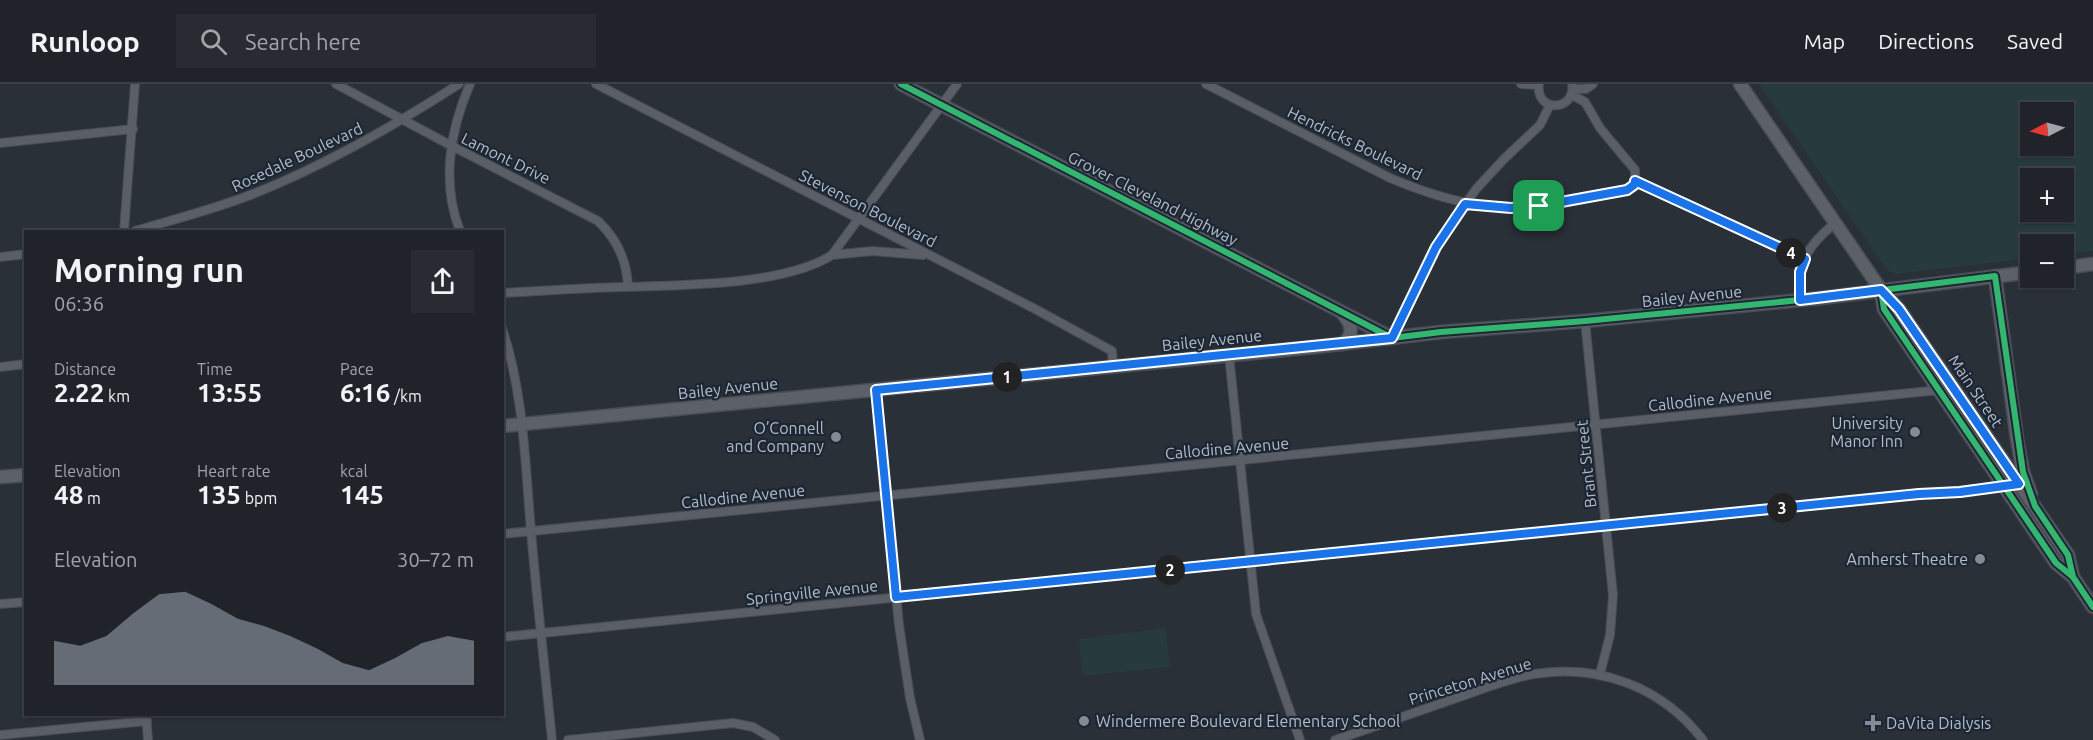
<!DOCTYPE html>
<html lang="en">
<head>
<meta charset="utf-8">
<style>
	body { margin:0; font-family:Ubuntu,sans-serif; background:#282c32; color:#f1f3f6; height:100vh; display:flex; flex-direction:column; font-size:22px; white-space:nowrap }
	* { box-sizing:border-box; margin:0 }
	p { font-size:20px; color:#a2a4a8 }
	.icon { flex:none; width:33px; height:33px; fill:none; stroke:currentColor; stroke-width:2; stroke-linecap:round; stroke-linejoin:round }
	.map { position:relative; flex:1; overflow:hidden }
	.details { position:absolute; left:24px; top:146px; width:480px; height:486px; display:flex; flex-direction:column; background:#20242a; border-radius:0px; box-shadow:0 2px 4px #0004,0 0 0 2px #3d4147 }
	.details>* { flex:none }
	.needle { width:39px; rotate:264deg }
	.tools { position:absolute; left:2020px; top:18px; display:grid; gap:12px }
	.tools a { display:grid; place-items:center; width:54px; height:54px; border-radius:0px; background:#20242a; box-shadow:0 2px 4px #0004,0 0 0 2px #3d4147; font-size:30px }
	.pin { position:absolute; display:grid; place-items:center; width:51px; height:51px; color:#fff; margin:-26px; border-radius:12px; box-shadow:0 3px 9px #0006 }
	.km { position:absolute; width:30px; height:30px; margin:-15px; border-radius:50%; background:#222; color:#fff; font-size:16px; line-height:30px; text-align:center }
	.round { display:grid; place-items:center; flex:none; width:63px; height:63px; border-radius:0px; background:#282c32 }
	.summary { display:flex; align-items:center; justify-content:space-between; height:102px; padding:0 30px }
	h1 { font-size:33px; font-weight:700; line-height:45px }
	.metrics { display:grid; grid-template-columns:repeat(3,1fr); gap:9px; height:102px; padding:6px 30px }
	.metrics div { display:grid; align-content:center }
	.metrics b { font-size:26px; font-weight:700 }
	.metrics small { font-size:16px; font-weight:400 }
	.metrics p { font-size:16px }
	.chart { height:168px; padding:12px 30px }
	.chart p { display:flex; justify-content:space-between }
	.chart svg { width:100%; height:108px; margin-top:6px; fill:#848b96; opacity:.7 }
	header { display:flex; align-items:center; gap:36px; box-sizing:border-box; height:84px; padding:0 30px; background:#20242a; border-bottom:2px solid #3d4147 }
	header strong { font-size:28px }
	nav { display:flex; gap:33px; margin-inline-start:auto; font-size:21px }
	.search { width:420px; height:54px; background:#282c32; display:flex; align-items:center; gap:15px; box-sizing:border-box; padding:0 21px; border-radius:0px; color:#a2a4a8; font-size:22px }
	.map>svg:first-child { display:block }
	.green { fill:#273a3e; fill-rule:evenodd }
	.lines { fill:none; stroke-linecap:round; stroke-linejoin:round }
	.street-casing { stroke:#484c53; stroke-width:10 }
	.primary-casing { stroke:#484c55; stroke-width:15 }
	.street { stroke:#5a5e66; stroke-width:8 }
	.primary { stroke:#5c6168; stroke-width:12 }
	.cycleway-casing { stroke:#1d2633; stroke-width:10 }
	.cycleway { stroke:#33b770; stroke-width:6 }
	.route-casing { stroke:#fff; stroke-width:12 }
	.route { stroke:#1a73e8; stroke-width:8 }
	.poi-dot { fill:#848b96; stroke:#1d2633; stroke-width:2 }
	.labels { text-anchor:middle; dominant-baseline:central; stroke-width:4.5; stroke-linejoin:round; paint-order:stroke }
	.street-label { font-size:16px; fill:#b4bcc9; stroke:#1d2633 }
	.poi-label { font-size:16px; fill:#b4bcc9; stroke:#1d2633; text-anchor:end }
</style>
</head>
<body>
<header>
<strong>Runloop</strong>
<div class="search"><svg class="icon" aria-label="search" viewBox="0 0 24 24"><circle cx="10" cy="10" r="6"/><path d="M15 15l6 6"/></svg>Search here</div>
<nav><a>Map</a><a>Directions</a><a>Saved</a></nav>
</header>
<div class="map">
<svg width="2093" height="656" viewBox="0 0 2093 656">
	<rect width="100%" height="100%" fill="#2a3038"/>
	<g class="green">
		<path d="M1759,0H2093V167L2064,170V160H2031V174L1895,190L1887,186ZM2064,28V62H2031V28ZM2031,94H2064V128H2031Z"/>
		<path d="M1165,544L1170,583L1083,592L1079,555Z"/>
	</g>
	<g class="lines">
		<g class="street-casing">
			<g id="street">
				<path d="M336,0L452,62L598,137C617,155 627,176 628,203"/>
				<path d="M596,0L1037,226L1112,267L1113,283"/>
				<path d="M1206,0L1390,94C1447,118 1496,130 1558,120C1581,116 1603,109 1627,106L1634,101L1635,97"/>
				<path d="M1521,0L1538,1"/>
				<path d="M1539,0C1535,29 1576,28 1572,0"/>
				<path d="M1573,5H1586L1593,0"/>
				<path d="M1572,11L1585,18L1600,44L1635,86V97"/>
				<path d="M0,59L133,45"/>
				<path d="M1635,97L1805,175"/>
				<path d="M124,147L135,0"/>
				<path d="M135,147C175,135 215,125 253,110C326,81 394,42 459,0"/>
				<path d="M460,147C441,99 450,46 470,0"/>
				<path d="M832,171L872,167L923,171"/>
				<path d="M0,173L26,170"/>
				<path d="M502,209C542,207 582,204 621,203C679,201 783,202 832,171L957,0"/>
				<path d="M1800,216C1797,179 1807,162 1834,140"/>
				<path d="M1585,237L1613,511L1610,551L1600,590"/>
				<path d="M502,244C524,310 525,379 531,447C537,517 545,586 552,656"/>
				<path d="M1392,254L1436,163L1450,141L1477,104L1504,75L1540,41L1550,21"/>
				<path d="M1229,271L1256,530L1300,656"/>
				<path d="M0,283L26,280"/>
				<path d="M876,306L899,541L910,614L920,656"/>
				<path d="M502,450L1940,306"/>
				<path d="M0,520L26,518"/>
				<path d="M502,553L2006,402"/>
				<path d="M146,630L148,656"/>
				<path d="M0,651L147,637"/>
				<path d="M568,656L733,639L753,643L775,656"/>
				<path d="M1335,656C1374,643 1413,629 1451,616C1478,607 1506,595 1534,590C1600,579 1663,604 1703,656"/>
			</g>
		</g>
		<g class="primary-casing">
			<g id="primary">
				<path d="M901,0L1392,254"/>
				<path d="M1740,0L1881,206L1899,225L2068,471L2073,493"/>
				<path d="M2064,184L2093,180"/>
				<path d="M1995,192L2017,355L2023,388L2031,410"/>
				<path d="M1881,207L1884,225L2056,479L2073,493L2093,523"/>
				<path d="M1342,260C1355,251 1352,240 1342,229"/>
				<path d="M502,342L1315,263L1441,248L1585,237L1821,214L2031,188"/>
				<path d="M0,393L26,391"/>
			</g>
		</g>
		<use href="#street" class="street"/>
		<use href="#primary" class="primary"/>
		<g class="cycleway-casing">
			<g id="cycleway">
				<path d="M901,0L1392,254L1441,248L1585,237L1810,215L1995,192L2023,388L2035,422L2068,471L2073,493"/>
				<path d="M1881,206L1884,225L2056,479L2073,493L2093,523"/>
			</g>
		</g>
		<use href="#cycleway" class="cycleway"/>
	</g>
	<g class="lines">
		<g class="route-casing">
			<path id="route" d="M1635,97L1805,175L1800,188V216L1881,206L1899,225L2019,400L1960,408L1919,410L896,513L876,306L1392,254L1436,163L1465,120L1511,124L1539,122L1627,106L1634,101Z"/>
		</g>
		<use href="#route" class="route"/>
	</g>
	<g class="poi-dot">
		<circle cx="1915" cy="348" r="6"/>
		<circle cx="836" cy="353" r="6"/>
		<circle cx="1980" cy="475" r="6"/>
		<circle cx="1084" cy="637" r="6"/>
		<path d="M1870 630h6v6h6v6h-6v6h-6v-6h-6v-6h6z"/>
	</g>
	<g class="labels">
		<g class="street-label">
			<text transform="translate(1355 59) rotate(26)">Hendricks Boulevard</text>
			<text transform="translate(297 73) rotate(-25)">Rosedale Boulevard</text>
			<text transform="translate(506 74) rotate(26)">Lamont Drive</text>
			<text transform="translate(1153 114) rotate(27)">Grover Cleveland Highway</text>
			<text transform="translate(868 124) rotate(27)">Stevenson Boulevard</text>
			<text transform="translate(1692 212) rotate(-6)">Bailey Avenue</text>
			<text transform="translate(1212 256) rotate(-6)">Bailey Avenue</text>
			<text transform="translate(728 304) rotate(-6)">Bailey Avenue</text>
			<text transform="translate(1976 307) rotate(56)">Main Street</text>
			<text transform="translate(1710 315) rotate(-6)">Callodine Avenue</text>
			<text transform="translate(1227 364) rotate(-5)">Callodine Avenue</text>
			<text transform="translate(1586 380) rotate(-96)">Brant Street</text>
			<text transform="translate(743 412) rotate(-6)">Callodine Avenue</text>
			<text transform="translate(812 508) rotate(-6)">Springville Avenue</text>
			<text transform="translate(1470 597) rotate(-17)">Princeton Avenue</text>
		</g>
		<g class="poi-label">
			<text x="1903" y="339">University<tspan x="1903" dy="18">Manor Inn</tspan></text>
			<text x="824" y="344">O’Connell<tspan x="824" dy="18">and Company</tspan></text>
			<text x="1968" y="475">Amherst Theatre</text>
			<text x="1096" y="637" text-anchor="start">Windermere Boulevard Elementary School</text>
			<text x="1886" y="639" text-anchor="start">DaVita Dialysis</text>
		</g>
	</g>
</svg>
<div class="tools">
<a><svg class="needle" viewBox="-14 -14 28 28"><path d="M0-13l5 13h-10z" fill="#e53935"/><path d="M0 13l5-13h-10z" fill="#a2a4a8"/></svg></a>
<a>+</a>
<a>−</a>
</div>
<div class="pin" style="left:1539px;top:122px;background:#1e9e55"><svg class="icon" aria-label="arrive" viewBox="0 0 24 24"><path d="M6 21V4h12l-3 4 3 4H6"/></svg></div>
<b class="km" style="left:1007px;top:293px">1</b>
<b class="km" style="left:1170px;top:486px">2</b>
<b class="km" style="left:1782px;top:424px">3</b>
<b class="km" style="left:1791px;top:169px">4</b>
<section class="details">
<div class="summary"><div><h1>Morning run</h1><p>06:36</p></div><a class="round"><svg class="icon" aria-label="share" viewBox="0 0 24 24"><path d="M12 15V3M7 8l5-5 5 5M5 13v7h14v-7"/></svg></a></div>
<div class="metrics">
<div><p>Distance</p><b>2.22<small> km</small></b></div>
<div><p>Time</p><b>13:55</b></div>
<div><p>Pace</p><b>6:16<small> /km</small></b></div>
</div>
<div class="metrics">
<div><p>Elevation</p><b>48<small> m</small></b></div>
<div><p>Heart rate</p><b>135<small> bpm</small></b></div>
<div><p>kcal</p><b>145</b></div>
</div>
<div class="chart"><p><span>Elevation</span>30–72 m</p>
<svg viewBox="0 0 160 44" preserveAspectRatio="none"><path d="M0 44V26L10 28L20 24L30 15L40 7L50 6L60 11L70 17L80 20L90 24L100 29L110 35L120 38L130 33L140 27L150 24L160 26V44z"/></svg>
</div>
</section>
</div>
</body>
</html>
